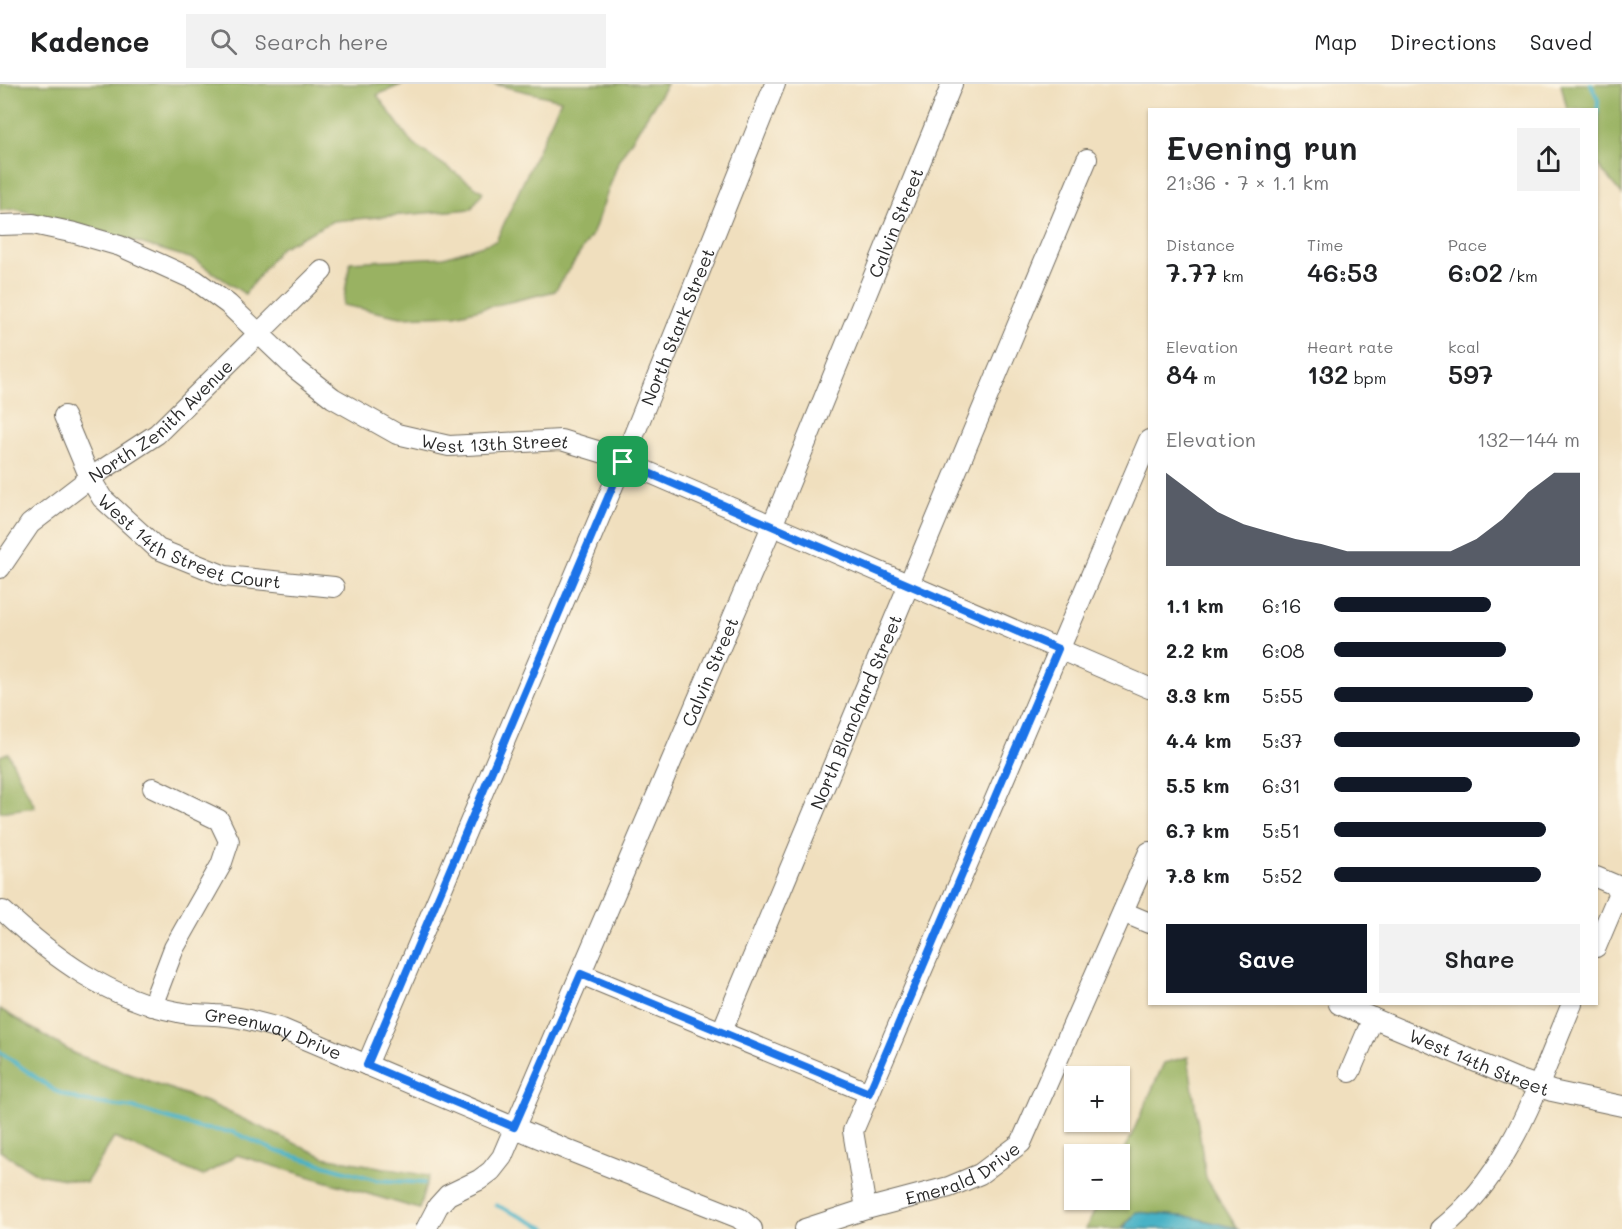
<!DOCTYPE html>
<html lang="en">
<head>
<meta charset="utf-8">
<style>
	body { margin:0; font-family:Mali,sans-serif; background:#f2f2f2; color:#202124; height:100vh; display:flex; flex-direction:column; font-size:22px; white-space:nowrap }
	* { box-sizing:border-box; margin:0 }
	p { font-size:20px; color:#757577 }
	.icon { flex:none; width:33px; height:33px; fill:none; stroke:currentColor; stroke-width:2; stroke-linecap:round; stroke-linejoin:round }
	.map { position:relative; flex:1; overflow:hidden }
	.sheet { position:absolute; left:1148px; top:24px; width:450px; height:897px; display:flex; flex-direction:column; background:#fff; border-radius:0px; box-shadow:0 2px 4px #0004 }
	.sheet>* { flex:none }
	.controls { position:absolute; left:1064px; top:982px; display:grid; gap:12px }
	.controls a { display:grid; place-items:center; width:66px; height:66px; border-radius:0px; background:#fff; box-shadow:0 2px 4px #0004; font-size:30px }
	.pin { position:absolute; display:grid; place-items:center; width:51px; height:51px; color:#fff; margin:-26px; border-radius:12px; box-shadow:0 3px 9px #0006 }
	.round { display:grid; place-items:center; flex:none; width:63px; height:63px; border-radius:0px; background:#f2f2f2 }
	.summary { display:flex; align-items:center; justify-content:space-between; height:102px; padding:0 18px }
	h1 { font-size:33px; font-weight:600; line-height:45px }
	.metrics { display:grid; grid-template-columns:repeat(3,1fr); gap:9px; height:102px; padding:6px 18px }
	.metrics div { display:grid; align-content:center }
	.metrics b { font-size:26px; font-weight:600 }
	.metrics small { font-size:16px; font-weight:400 }
	.metrics p { font-size:16px }
	.chart { height:168px; padding:12px 18px }
	.chart p { display:flex; justify-content:space-between }
	.chart svg { width:100%; height:108px; margin-top:6px; fill:#111827; opacity:.7 }
	.button { display:flex; gap:12px; margin-top:auto; padding:12px 18px }
	.button a { flex:1; height:69px; border-radius:0px; background:#111827; color:#fff; font-size:24px; font-weight:600; line-height:69px; text-align:center }
	.button a+a { background:#f2f2f2; color:#202124 }
	ul { padding:0 18px; list-style:none; font-size:20px }
	li { display:grid; grid-template-columns:96px 72px 1fr; align-items:center; height:45px }
	li i { height:15px; border-radius:8px; background:#111827 }
	header { display:flex; align-items:center; gap:36px; box-sizing:border-box; height:84px; padding:0 30px; background:#fff; border-bottom:2px solid #e0e0e0 }
	header strong { font-size:28px }
	nav { display:flex; gap:33px; margin-inline-start:auto; font-size:21px }
	.search { width:420px; height:54px; background:#f2f2f2; display:flex; align-items:center; gap:15px; box-sizing:border-box; padding:0 21px; border-radius:0px; color:#757577; font-size:22px }
	.map>svg:first-child { display:block }
	.forest { fill:#99b262; stroke:#626e46; stroke-width:1.5 }
	.water { fill:#48b2c6; stroke:#3a6e78; stroke-width:1.5 }
	.lines { fill:none; stroke-linecap:round; stroke-linejoin:round }
	.stream { stroke:#48b2c6; stroke-width:4 }
	.minor-casing { stroke:#706a5e; stroke-width:22 }
	.minor { stroke:#fff; stroke-width:20 }
	.route-casing { stroke:#fff; stroke-width:12 }
	.route { stroke:#1a73e8; stroke-width:8 }
	.labels { text-anchor:middle; dominant-baseline:central; stroke-width:4.5; stroke-linejoin:round; paint-order:stroke }
	.street-label { font-size:18px; fill:#2b2b2b; stroke:#fcf5e5 }
</style>
</head>
<body>
<header>
<strong>Kadence</strong>
<div class="search"><svg class="icon" aria-label="search" viewBox="0 0 24 24"><circle cx="10" cy="10" r="6"/><path d="M15 15l6 6"/></svg>Search here</div>
<nav><a>Map</a><a>Directions</a><a>Saved</a></nav>
</header>
<div class="map">
<svg width="1622" height="1145" viewBox="0 0 1622 1145">
	<rect width="100%" height="100%" fill="#fcf5e5"/>
	<filter id="ink" filterUnits="userSpaceOnUse"><feTurbulence type="fractalNoise" baseFrequency=".0167" numOctaves="2"/><feDisplacementMap in="SourceGraphic" scale="12" xChannelSelector="R" yChannelSelector="G"/><feConvolveMatrix kernelMatrix="1 2 1 2 8 2 1 2 1" color-interpolation-filters="sRGB"/></filter>
	<filter id="wash" filterUnits="userSpaceOnUse"><feTurbulence type="fractalNoise" baseFrequency=".008" numOctaves="4" result="noise"/><feDisplacementMap in="SourceGraphic" scale="24" xChannelSelector="R" yChannelSelector="G"/><feGaussianBlur stdDeviation="1.35" result="paint"/><feColorMatrix in="noise" values="0 0 0 0 0 0 0 0 0 0 0 0 0 0 0 0 0 1.4 0 .05"/><feComposite in="paint" operator="in"/></filter>
	<g filter="url(#wash)">
		<rect width="100%" height="100%" fill="#f0dfbe"/>
		<g class="forest">
			<path d="M0,0H403L377,11L412,59L483,108L471,125L333,137L280,164L245,210L193,175L86,143L15,125L0,127Z"/>
			<path d="M494,0H667L619,76L593,149L555,207L455,231L401,233L343,221L350,178L444,173L496,157L561,16Z"/>
			<path d="M1561,0H1622V111L1596,79V26L1567,25Z"/>
			<path d="M8,669L35,723L0,728V672Z"/>
			<path d="M0,925L75,970L209,1019L324,1073L429,1092L419,1125L237,1071L203,1092L114,1054L86,1099L37,1090L0,1067Z"/>
			<path d="M1188,973L1206,1094L1237,1144L1189,1133L1137,1128L1120,1145H1085L1101,1116H1119V1079L1164,979Z"/>
		</g>
		<path class="water" d="M1136,1128L1190,1133L1240,1145H1123Z"/>
		<g class="lines">
			<g class="stream">
				<path d="M1591,0L1598,16L1596,50"/>
				<path d="M0,968L55,1007L82,1017L133,1024L199,1044L233,1048L276,1067L377,1096L424,1099"/>
				<path d="M496,1121L547,1145"/>
			</g>
		</g>
	</g>
	<g filter="url(#ink)">
		<g class="lines">
			<g class="minor-casing">
				<g id="minor">
					<path id="s1" d="M0,141L33,140L75,149L120,162L195,196L228,220L296,285L333,314L397,350L449,362L561,356L604,369L1149,604"/>
					<path id="s2" d="M64,332L90,394L102,414L158,465L225,492L334,503"/>
					<path id="s3" d="M0,484L30,440L90,394L157,350L322,187"/>
					<path d="M1596,793L1622,804"/>
					<path id="s4" d="M3,827C54,874 109,915 178,928C190,931 203,930 215,931C238,932 260,939 282,945L570,1067L739,1134L752,1145"/>
					<path d="M1123,828L1149,839"/>
					<path d="M1596,863L1621,804"/>
					<path d="M581,890L869,1009"/>
					<path id="s5" d="M1339,920L1517,995L1552,1007L1622,1022"/>
					<path d="M152,922L174,864L221,781L229,757L219,736L153,704"/>
					<path id="s6" d="M722,947L1087,75"/>
					<path id="s7" d="M367,981L623,378L775,0"/>
					<path d="M1350,988L1373,934"/>
					<path d="M866,1125L853,1047L1149,356"/>
					<path id="s8" d="M426,1145L438,1122L448,1111L479,1096L491,1087L502,1073L772,442L952,0"/>
					<path id="s9" d="M805,1145L866,1125L949,1103L980,1090L1021,1059L1149,768"/>
					<path d="M1441,1145C1512,1089 1538,999 1572,920"/>
				</g>
			</g>
			<use href="#minor" class="minor"/>
		</g>
	</g>
	<g class="lines" filter="url(#ink)">
		<g class="route-casing">
			<path id="route" d="M623,378L1058,565L869,1009L581,890L514,1043L367,981Z"/>
		</g>
		<use href="#route" class="route"/>
	</g>
	<g class="labels">
		<g class="street-label">
			<text stroke="none"><textPath href="#s8" startOffset="1122">Calvin Street</textPath></text>
			<text stroke="none"><textPath href="#s7" startOffset="801">North Stark Street</textPath></text>
			<text stroke="none"><textPath href="#s3" startOffset="220">North Zenith Avenue</textPath></text>
			<text stroke="none"><textPath href="#s1" startOffset="560">West 13th Street</textPath></text>
			<text stroke="none"><textPath href="#s2" startOffset="192">West 14th Street Court</textPath></text>
			<text stroke="none"><textPath href="#s8" startOffset="636">Calvin Street</textPath></text>
			<text stroke="none"><textPath href="#s6" startOffset="346">North Blanchard Street</textPath></text>
			<text stroke="none"><textPath href="#s4" startOffset="303">Greenway Drive</textPath></text>
			<text stroke="none"><textPath href="#s5" startOffset="152">West 14th Street</textPath></text>
			<text stroke="none"><textPath href="#s9" startOffset="168">Emerald Drive</textPath></text>
		</g>
	</g>
</svg>
<div class="controls">
<a>+</a>
<a>−</a>
</div>
<div class="pin" style="left:623px;top:378px;background:#1e9e55"><svg class="icon" aria-label="arrive" viewBox="0 0 24 24"><path d="M6 21V4h12l-3 4 3 4H6"/></svg></div>
<section class="sheet">
<div class="summary"><div><h1>Evening run</h1><p>21:36 · 7 × 1.1 km</p></div><a class="round"><svg class="icon" aria-label="share" viewBox="0 0 24 24"><path d="M12 15V3M7 8l5-5 5 5M5 13v7h14v-7"/></svg></a></div>
<div class="metrics">
<div><p>Distance</p><b>7.77<small> km</small></b></div>
<div><p>Time</p><b>46:53</b></div>
<div><p>Pace</p><b>6:02<small> /km</small></b></div>
</div>
<div class="metrics">
<div><p>Elevation</p><b>84<small> m</small></b></div>
<div><p>Heart rate</p><b>132<small> bpm</small></b></div>
<div><p>kcal</p><b>597</b></div>
</div>
<div class="chart"><p><span>Elevation</span>132–144 m</p>
<svg viewBox="0 0 160 44" preserveAspectRatio="none"><path d="M0 44V6L10 14L20 22L30 27L40 30L50 33L60 35L70 38L80 38L90 38L100 38L110 38L120 33L130 25L140 14L150 6L160 6V44z"/></svg>
</div>
<ul>
<li><b>1.1 km</b>6:16<i style="width:64%"></i></li>
<li><b>2.2 km</b>6:08<i style="width:70%"></i></li>
<li><b>3.3 km</b>5:55<i style="width:81%"></i></li>
<li><b>4.4 km</b>5:37<i style="width:100%"></i></li>
<li><b>5.5 km</b>6:31<i style="width:56%"></i></li>
<li><b>6.7 km</b>5:51<i style="width:86%"></i></li>
<li><b>7.8 km</b>5:52<i style="width:84%"></i></li>
</ul>
<div class="button"><a>Save</a><a>Share</a></div>
</section>
</div>
</body>
</html>
